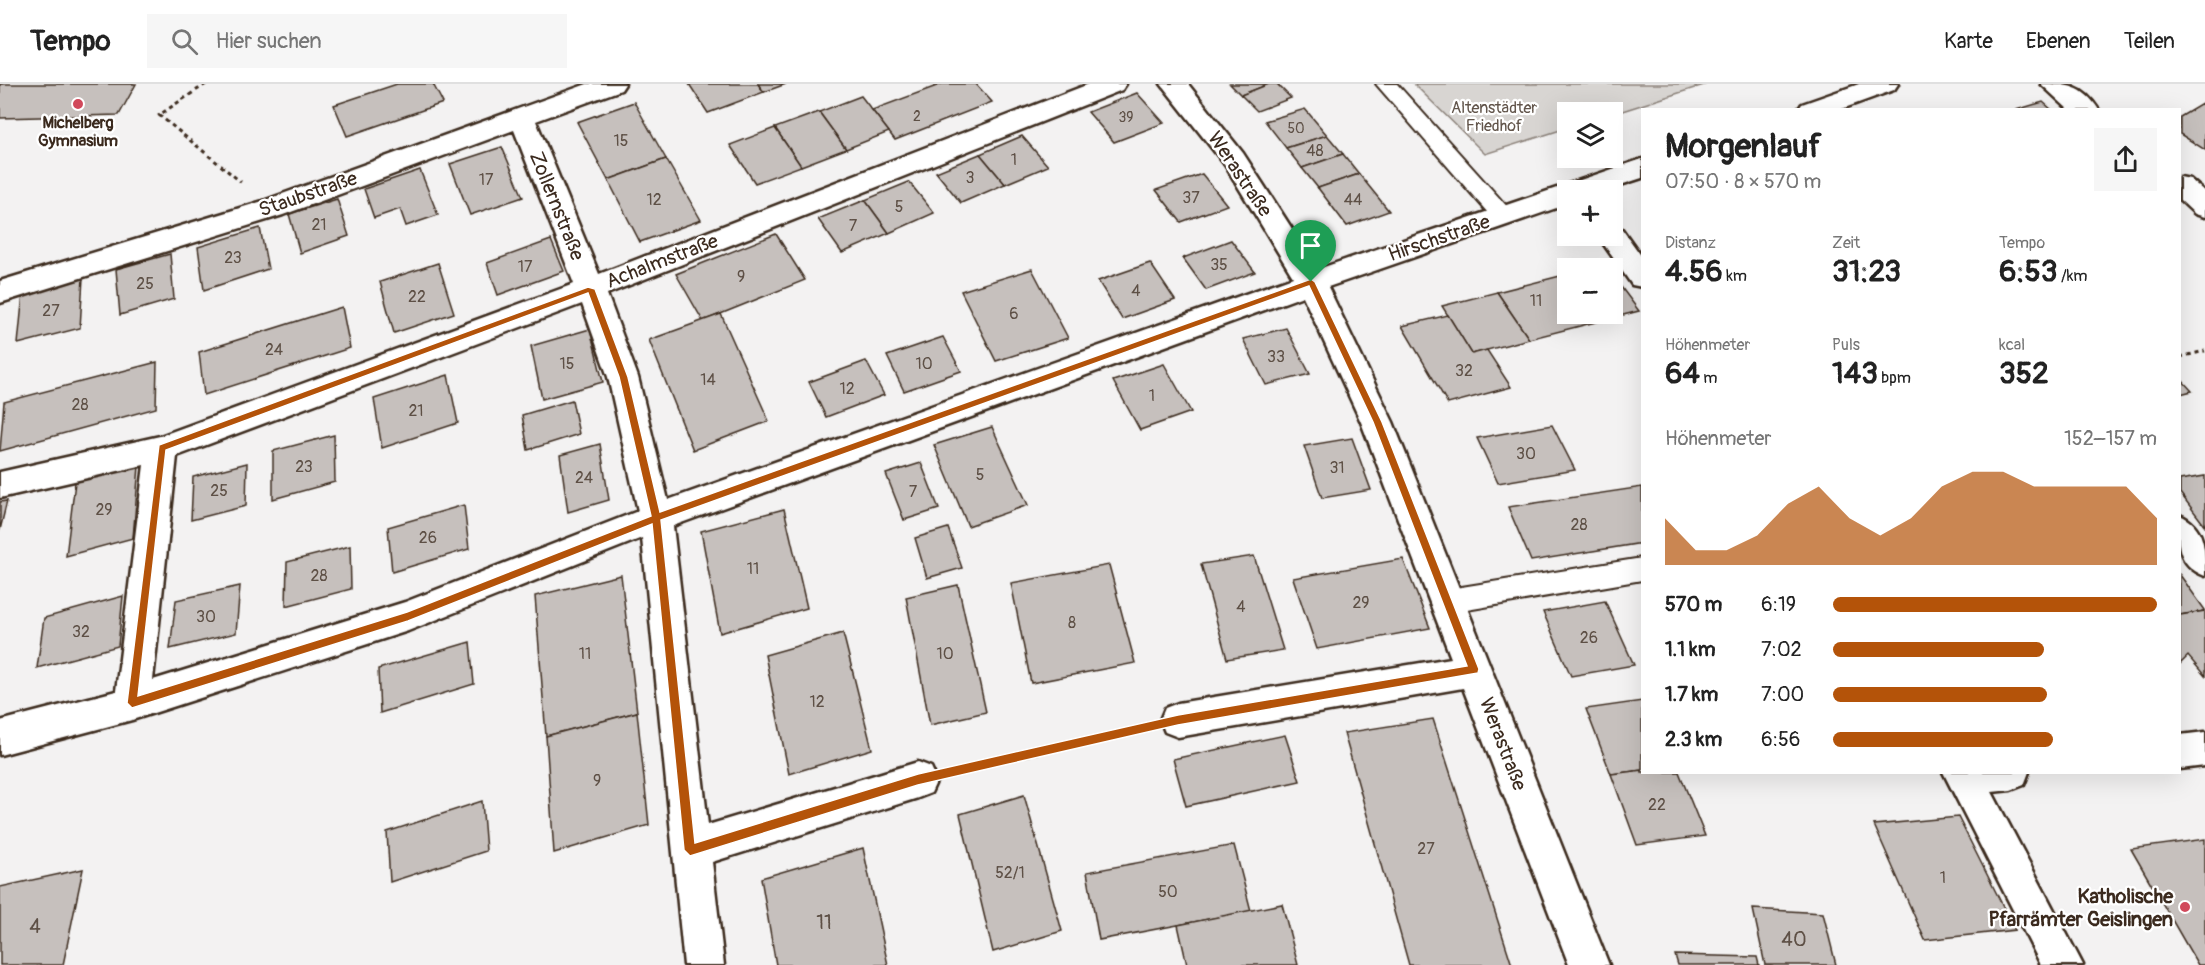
<!DOCTYPE html>
<html lang="de">
<head>
<meta charset="utf-8">
<style>
	body { margin:0; font-family:Pangolin,sans-serif; background:#f6f6f6; color:#222; height:100vh; display:flex; flex-direction:column; font-size:22px; white-space:nowrap }
	* { box-sizing:border-box; margin:0 }
	p { font-size:20px; color:#767676 }
	.icon { flex:none; width:33px; height:33px; fill:none; stroke:currentColor; stroke-width:2; stroke-linecap:round; stroke-linejoin:round }
	.map { position:relative; flex:1; overflow:hidden }
	.sheet { position:absolute; left:1641px; top:24px; width:540px; height:666px; display:flex; flex-direction:column; background:#fff; border-radius:0px; box-shadow:0 6px 24px #0002 }
	.sheet>* { flex:none }
	.buttons { position:absolute; left:1557px; top:18px; display:grid; gap:12px }
	.buttons a { display:grid; place-items:center; width:66px; height:66px; border-radius:0px; background:#fff; box-shadow:0 6px 24px #0002; font-size:30px }
	.pin { position:absolute; display:grid; place-items:center; width:51px; height:51px; color:#fff; margin:-62px -26px; border-radius:50% 50% 50% 0; rotate:-45deg; box-shadow:0 0 6px #0007 }
	.pin .icon { rotate:45deg }
	.round { display:grid; place-items:center; flex:none; width:63px; height:63px; border-radius:0px; background:#f6f6f6 }
	.overview { display:flex; align-items:center; justify-content:space-between; height:102px; padding:0 24px }
	h1 { font-size:33px; font-weight:700; line-height:45px }
	.stats { display:grid; grid-template-columns:repeat(3,1fr); gap:9px; height:102px; padding:6px 24px }
	.stats div { display:grid; align-content:center }
	.stats b { font-size:30px; font-weight:700 }
	.stats small { font-size:16px; font-weight:400 }
	.stats p { font-size:16px }
	.chart { height:168px; padding:12px 24px }
	.chart p { display:flex; justify-content:space-between }
	.chart svg { width:100%; height:108px; margin-top:6px; fill:#b45309; opacity:.7 }
	ul { padding:0 24px; list-style:none; font-size:20px }
	li { display:grid; grid-template-columns:96px 72px 1fr; align-items:center; height:45px }
	li i { height:15px; border-radius:8px; background:#b45309 }
	header { display:flex; align-items:center; gap:36px; box-sizing:border-box; height:84px; padding:0 30px; background:#fff; border-bottom:2px solid #e0e0e0 }
	header strong { font-size:28px }
	nav { display:flex; gap:33px; margin-inline-start:auto; font-size:21px }
	.search { width:420px; height:54px; background:#f6f6f6; display:flex; align-items:center; gap:15px; box-sizing:border-box; padding:0 21px; border-radius:0px; color:#767676; font-size:22px }
	.map>svg:first-child { display:block }
	.green { fill:#d8d5d2; stroke:#8a8078; stroke-width:1.5 }
	.building { fill:#c6c0bd; stroke:#3b2a1e; stroke-width:1.5 }
	.lines { fill:none; stroke-linecap:round; stroke-linejoin:round }
	.service-casing { stroke:#3b2a1e; stroke-width:4 }
	.minor-casing { stroke:#3b2a1e; stroke-width:5 }
	.path-far1 { stroke:#3b2a1e; stroke-width:3; stroke-dasharray:4 4; stroke-linecap:butt }
	.path { stroke:#3b2a1e; stroke-width:4; stroke-dasharray:5 5; stroke-linecap:butt }
	.service { fill:#fff; fill-rule:evenodd }
	.minor { fill:#fff; fill-rule:evenodd }
	.route { fill:#b45309; stroke:#fff; stroke-width:1.5; fill-rule:evenodd }
	.poi-dot { fill:#d1495b; stroke:#fff; stroke-width:2 }
	.labels { text-anchor:middle; dominant-baseline:central; stroke-width:4.5; stroke-linejoin:round; paint-order:stroke }
	.far-number-label { font-size:14px; fill:#5e5046 }
	.far-park-label { font-size:16px; fill:#62554b; stroke:#fff }
	.far-poi-label { font-size:16px; font-weight:bold; fill:#3b2a1e; stroke:#fff }
	.number-label { font-size:16px; fill:#5e5046 }
	.street-label { font-size:20px; fill:#3b2a1e; stroke:#fff }
	.poi-label { font-size:20px; font-weight:bold; fill:#3b2a1e; stroke:#fff; text-anchor:end }
	.near-number-label { font-size:20px; fill:#5e5046 }
</style>
</head>
<body>
<header>
<strong>Tempo</strong>
<div class="search"><svg class="icon" aria-label="search" viewBox="0 0 24 24"><circle cx="10" cy="10" r="6"/><path d="M15 15l6 6"/></svg>Hier suchen</div>
<nav><a>Karte</a><a>Ebenen</a><a>Teilen</a></nav>
</header>
<div class="map">
<svg width="2205" height="881" viewBox="0 0 2205 881">
	<rect width="100%" height="100%" fill="#f3f2f2"/>
	<filter id="ink" filterUnits="userSpaceOnUse"><feTurbulence type="fractalNoise" baseFrequency=".0167" numOctaves="2"/><feDisplacementMap in="SourceGraphic" scale="12" xChannelSelector="R" yChannelSelector="G"/><feConvolveMatrix kernelMatrix="1 2 1 2 8 2 1 2 1" color-interpolation-filters="sRGB"/></filter>
	<g filter="url(#ink)">
		<path class="green" d="M1414,0H1707L1613,30L1568,28L1567,44L1485,70Z"/>
		<g class="building">
			<path d="M0,0H136L119,31L0,34Z"/>
			<path d="M397,0H433L443,19L347,52L334,21Z"/>
			<path d="M689,0H758L764,8L708,29Z"/>
			<path d="M758,0H786L764,8Z"/>
			<path d="M942,0H976L992,18L895,56L872,26Z"/>
			<path d="M1230,0H1269L1241,11Z"/>
			<path d="M1269,0H1277L1291,14L1257,27L1241,11Z"/>
			<path d="M1137,9L1164,39L1114,58L1088,28Z"/>
			<path d="M861,12L889,48L846,65L819,28Z"/>
			<path d="M634,18L666,75L608,96L577,38Z"/>
			<path d="M2043,18L2052,26H2016Z"/>
			<path d="M2205,18V66L2180,50V33Z"/>
			<path d="M1305,25L1327,51L1286,64L1265,37Z"/>
			<path d="M819,28L846,65L801,82L775,44Z"/>
			<path d="M775,44L801,82L755,99L730,61Z"/>
			<path d="M1327,51L1343,70L1302,84L1286,64Z"/>
			<path d="M1022,52L1048,82L1005,100L980,70Z"/>
			<path d="M502,63L523,113L470,131L450,80Z"/>
			<path d="M980,70L1005,100L961,119L936,88Z"/>
			<path d="M1343,70L1359,90L1318,104L1302,84Z"/>
			<path d="M666,75L701,136L640,158L608,96Z"/>
			<path d="M420,86L438,131L406,142L400,125L374,134L364,105Z"/>
			<path d="M1202,90L1227,121L1181,138L1156,106Z"/>
			<path d="M1359,90L1389,127L1347,142L1318,104Z"/>
			<path d="M909,98L934,129L889,149L865,116Z"/>
			<path d="M337,115L349,152L300,169L289,130Z"/>
			<path d="M865,116L889,149L842,169L818,135Z"/>
			<path d="M260,144L268,185L204,206L198,163Z"/>
			<path d="M776,150L805,196L703,237L676,190Z"/>
			<path d="M551,156L564,187L498,211L487,179Z"/>
			<path d="M1231,156L1255,188L1206,206L1183,174Z"/>
			<path d="M170,170L174,215L120,231L116,185Z"/>
			<path d="M438,179L454,229L394,249L380,198Z"/>
			<path d="M1150,179L1175,216L1122,235L1098,197Z"/>
			<path d="M1032,185L1068,254L996,277L961,207Z"/>
			<path d="M1568,190V230H1612V191L1639,227L1529,255L1497,208Z"/>
			<path d="M83,194L80,244L18,260L23,209Z"/>
			<path d="M1497,208L1529,255L1472,270L1442,222Z"/>
			<path d="M342,223L350,264L204,311L199,268Z"/>
			<path d="M721,230L769,337L693,366L649,256Z"/>
			<path d="M1448,231L1472,270L1487,266L1511,303L1448,320L1402,242Z"/>
			<path d="M1286,244L1310,290L1266,301L1243,255Z"/>
			<path d="M590,245L603,298L542,315L531,262Z"/>
			<path d="M943,253L961,287L904,307L887,272Z"/>
			<path d="M866,277L884,311L826,333L809,298Z"/>
			<path d="M157,278L156,324L0,367L4,318Z"/>
			<path d="M1164,280L1191,328L1140,346L1113,297Z"/>
			<path d="M448,291L458,339L382,364L374,315Z"/>
			<path d="M2180,294L2192,307L2180,310Z"/>
			<path d="M572,316L579,350L528,366L522,331Z"/>
			<path d="M1552,341L1575,386L1498,399L1477,354Z"/>
			<path d="M992,343L1028,421L968,442L934,361Z"/>
			<path d="M334,351L335,398L273,415V367Z"/>
			<path d="M1352,354L1371,406L1322,414L1304,362Z"/>
			<path d="M600,360L609,416L568,428L560,371Z"/>
			<path d="M247,379L246,422L191,436L193,393Z"/>
			<path d="M921,379L939,425L904,436L886,390Z"/>
			<path d="M139,382L133,454L66,472L75,398Z"/>
			<path d="M2205,392V442L2180,409V396Z"/>
			<path d="M1642,403V459L1531,477L1508,423Z"/>
			<path d="M7,417L0,446V418Z"/>
			<path d="M464,421L469,465L392,488L388,443Z"/>
			<path d="M784,425L807,524L720,549L701,447Z"/>
			<path d="M948,444L962,484L927,494L915,454Z"/>
			<path d="M350,462L351,505L286,522L287,478Z"/>
			<path d="M1254,472L1283,566L1227,575L1201,480Z"/>
			<path d="M1403,475L1430,544L1317,565L1293,494Z"/>
			<path d="M1109,481L1135,579L1031,599L1011,499Z"/>
			<path d="M621,491L637,628L546,652L535,512Z"/>
			<path d="M2180,491L2205,526V527L2180,531Z"/>
			<path d="M958,501L986,628L930,641L906,513Z"/>
			<path d="M240,502L236,549L170,565L176,516Z"/>
			<path d="M123,512L118,562L37,584L44,534Z"/>
			<path d="M1605,517L1634,581L1571,592L1543,528Z"/>
			<path d="M2205,527V592L2188,572L2180,580V531Z"/>
			<path d="M843,549L872,665L789,690L765,571Z"/>
			<path d="M470,558L474,600L380,629L378,585Z"/>
			<path d="M1642,617V686L1611,690L1586,625Z"/>
			<path d="M637,628L649,741L554,769L546,652Z"/>
			<path d="M1433,635L1512,881H1409L1344,649Z"/>
			<path d="M1285,651L1300,697L1186,722L1173,675Z"/>
			<path d="M1642,686V688H1679L1705,752L1637,761L1611,690Z"/>
			<path d="M1024,711L1062,847L993,868L960,730Z"/>
			<path d="M482,717L486,767L390,798L387,748Z"/>
			<path d="M1958,733L2015,846L1925,856L1874,741Z"/>
			<path d="M2205,755V881H2198L2131,765Z"/>
			<path d="M1234,761L1251,827L1099,856L1087,788Z"/>
			<path d="M863,764L888,881H776L761,794Z"/>
			<path d="M83,785L63,881H0V803Z"/>
			<path d="M1282,820L1298,881H1187L1178,841Z"/>
			<path d="M1753,825L1823,829L1836,881H1765Z"/>
			<path d="M1675,871L1757,873L1759,881H1678Z"/>
		</g>
		<g class="lines">
			<g class="service-casing">
				<g id="service">
					<path d="M1376,0H1397L1511,127L1514,132L1511,137L1503,140L1495,137Z"/>
					<path d="M1642,474V496L1449,529L1440,525L1436,517L1440,509L1449,505Z"/>
				</g>
			</g>
			<g class="minor-casing">
				<g id="minor">
					<path d="M587,0H625L621,6L536,37L599,190L1089,0H1126L1122,6L607,210L638,293L668,416L1293,193L1225,81L1161,0H1188L1243,69L1318,185L1642,75V94L1605,106H1568V120L1328,203L1393,338L1609,881H1569L1463,604L1178,653L1165,648L1160,636L1165,624L1178,619L1451,574L1361,338L1303,212L673,442L708,741L918,678L931,683L937,696L931,709L918,714L712,778L724,881H684L642,454L408,547L132,636L0,671V637L116,607L144,381L0,414V388L160,352L574,200L514,46L283,131L0,219V197L263,117ZM582,220L608,293L638,427L405,518L153,596L177,372Z"/>
					<path d="M1859,0H1898L1894,6L1839,26H1798L1802,20Z"/>
					<path d="M2041,0C2067,0 2083,1 2099,26H2069Z"/>
					<path d="M2180,93L2190,95L2205,108V133L2195,130L2180,116Z"/>
					<path d="M1612,142L1622,145L1642,173V203L1632,201L1598,152H1612Z"/>
					<path d="M2180,431C2205,442 2205,464 2205,492C2176,481 2177,457 2180,431Z"/>
					<path d="M2205,648V682L2180,685V651Z"/>
					<path d="M1943,688H2029L2024,701L2011,706L1992,708L2083,881H2041Z"/>
				</g>
			</g>
			<g class="path-far1">
				<path d="M206,0L159,31L241,98"/>
				<path d="M2180,273L2205,267"/>
			</g>
			<path class="path" d="M957,687L1140,645"/>
			<use href="#service" class="service"/>
			<use href="#minor" class="minor"/>
		</g>
	</g>
	<path class="route" d="M1311,195L1315,198L1382,338L1479,585L1478,589L1178,641L918,701L690,772L684,766L652,440L408,537L132,624L127,619L159,361L588,203L595,205L628,293L660,428ZM1309,202L1373,338L1467,582L1178,631L918,690L695,759L661,436ZM588,209L619,293L651,432L407,528L138,612L166,366Z"/>
	<g class="poi-dot">
		<circle cx="78" cy="20" r="6"/>
		<circle cx="2185" cy="823" r="6"/>
	</g>
	<g class="labels">
		<g class="far-number-label">
			<text x="917" y="32">2</text>
			<text x="1126" y="33">39</text>
			<text x="1296" y="44">50</text>
		</g>
		<g class="far-park-label">
			<text x="1494" y="24">Altenstädter<tspan x="1494" dy="18">Friedhof</tspan></text>
		</g>
		<g class="far-poi-label">
			<text x="78" y="39">Michelberg<tspan x="78" dy="18">Gymnasium</tspan></text>
		</g>
		<g class="number-label">
			<text x="621" y="57">15</text>
			<text x="1315" y="67">48</text>
			<text x="1014" y="76">1</text>
			<text x="970" y="94">3</text>
			<text x="486" y="96">17</text>
			<text x="1191" y="114">37</text>
			<text x="654" y="116">12</text>
			<text x="1353" y="116">44</text>
			<text x="899" y="123">5</text>
			<text x="319" y="141">21</text>
			<text x="853" y="142">7</text>
			<text x="233" y="174">23</text>
			<text x="1219" y="181">35</text>
			<text x="525" y="183">17</text>
			<text x="741" y="193">9</text>
			<text x="145" y="200">25</text>
			<text x="1136" y="207">4</text>
			<text x="417" y="213">22</text>
			<text x="1536" y="217">11</text>
			<text x="51" y="227">27</text>
			<text x="1014" y="230">6</text>
			<text x="274" y="266">24</text>
			<text x="1276" y="273">33</text>
			<text x="567" y="280">15</text>
			<text x="924" y="280">10</text>
			<text x="1464" y="287">32</text>
			<text x="708" y="296">14</text>
			<text x="847" y="305">12</text>
			<text x="1152" y="312">1</text>
			<text x="80" y="321">28</text>
			<text x="416" y="327">21</text>
			<text x="1526" y="370">30</text>
			<text x="304" y="383">23</text>
			<text x="1337" y="384">31</text>
			<text x="980" y="391">5</text>
			<text x="584" y="394">24</text>
			<text x="219" y="407">25</text>
			<text x="913" y="408">7</text>
			<text x="104" y="426">29</text>
			<text x="1579" y="441">28</text>
			<text x="428" y="454">26</text>
			<text x="753" y="485">11</text>
			<text x="319" y="492">28</text>
			<text x="1361" y="519">29</text>
			<text x="1241" y="523">4</text>
			<text x="206" y="533">30</text>
			<text x="1072" y="539">8</text>
			<text x="81" y="548">32</text>
			<text x="1589" y="554">26</text>
			<text x="585" y="570">11</text>
			<text x="945" y="570">10</text>
			<text x="817" y="618">12</text>
			<text x="597" y="697">9</text>
			<text x="1657" y="721">22</text>
			<text x="1426" y="765">27</text>
			<text x="1010" y="789">52/1</text>
			<text x="1943" y="794">1</text>
			<text x="1168" y="808">50</text>
		</g>
		<g class="street-label">
			<text transform="translate(1240 90) rotate(56)">Werastraße</text>
			<text transform="translate(308 110) rotate(-19)">Staubstraße</text>
			<text transform="translate(557 122) rotate(68)">Zollernstraße</text>
			<text transform="translate(1439 154) rotate(-19)">Hirschstraße</text>
			<text transform="translate(662 177) rotate(-21)">Achalmstraße</text>
			<text transform="translate(1503 660) rotate(69)">Werastraße</text>
		</g>
		<g class="poi-label">
			<text x="2173" y="812">Katholische<tspan x="2173" dy="23">Pfarrämter Geislingen</tspan></text>
		</g>
		<g class="near-number-label">
			<text x="824" y="838">11</text>
			<text x="35" y="842">4</text>
			<text x="1794" y="855">40</text>
		</g>
	</g>
</svg>
<div class="buttons">
<a><svg class="icon" aria-label="layers" viewBox="0 0 24 24"><path d="M12 4l9 5-9 5-9-5zM3 14l9 5 9-5"/></svg></a>
<a>+</a>
<a>−</a>
</div>
<div class="pin" style="left:1311px;top:198px;background:#1e9e55"><svg class="icon" aria-label="arrive" viewBox="0 0 24 24"><path d="M6 21V4h12l-3 4 3 4H6"/></svg></div>
<section class="sheet">
<div class="overview"><div><h1>Morgenlauf</h1><p>07:50 · 8 × 570 m</p></div><a class="round"><svg class="icon" aria-label="share" viewBox="0 0 24 24"><path d="M12 15V3M7 8l5-5 5 5M5 13v7h14v-7"/></svg></a></div>
<div class="stats">
<div><p>Distanz</p><b>4.56<small> km</small></b></div>
<div><p>Zeit</p><b>31:23</b></div>
<div><p>Tempo</p><b>6:53<small> /km</small></b></div>
</div>
<div class="stats">
<div><p>Höhenmeter</p><b>64<small> m</small></b></div>
<div><p>Puls</p><b>143<small> bpm</small></b></div>
<div><p>kcal</p><b>352</b></div>
</div>
<div class="chart"><p><span>Höhenmeter</span>152–157 m</p>
<svg viewBox="0 0 160 44" preserveAspectRatio="none"><path d="M0 44V25L10 38L20 38L30 32L40 19L50 12L60 25L70 32L80 25L90 12L100 6L110 6L120 12L130 12L140 12L150 12L160 25V44z"/></svg>
</div>
<ul>
<li><b>570 m</b>6:19<i style="width:100%"></i></li>
<li><b>1.1 km</b>7:02<i style="width:65%"></i></li>
<li><b>1.7 km</b>7:00<i style="width:66%"></i></li>
<li><b>2.3 km</b>6:56<i style="width:68%"></i></li>
</ul>
</section>
</div>
</body>
</html>
